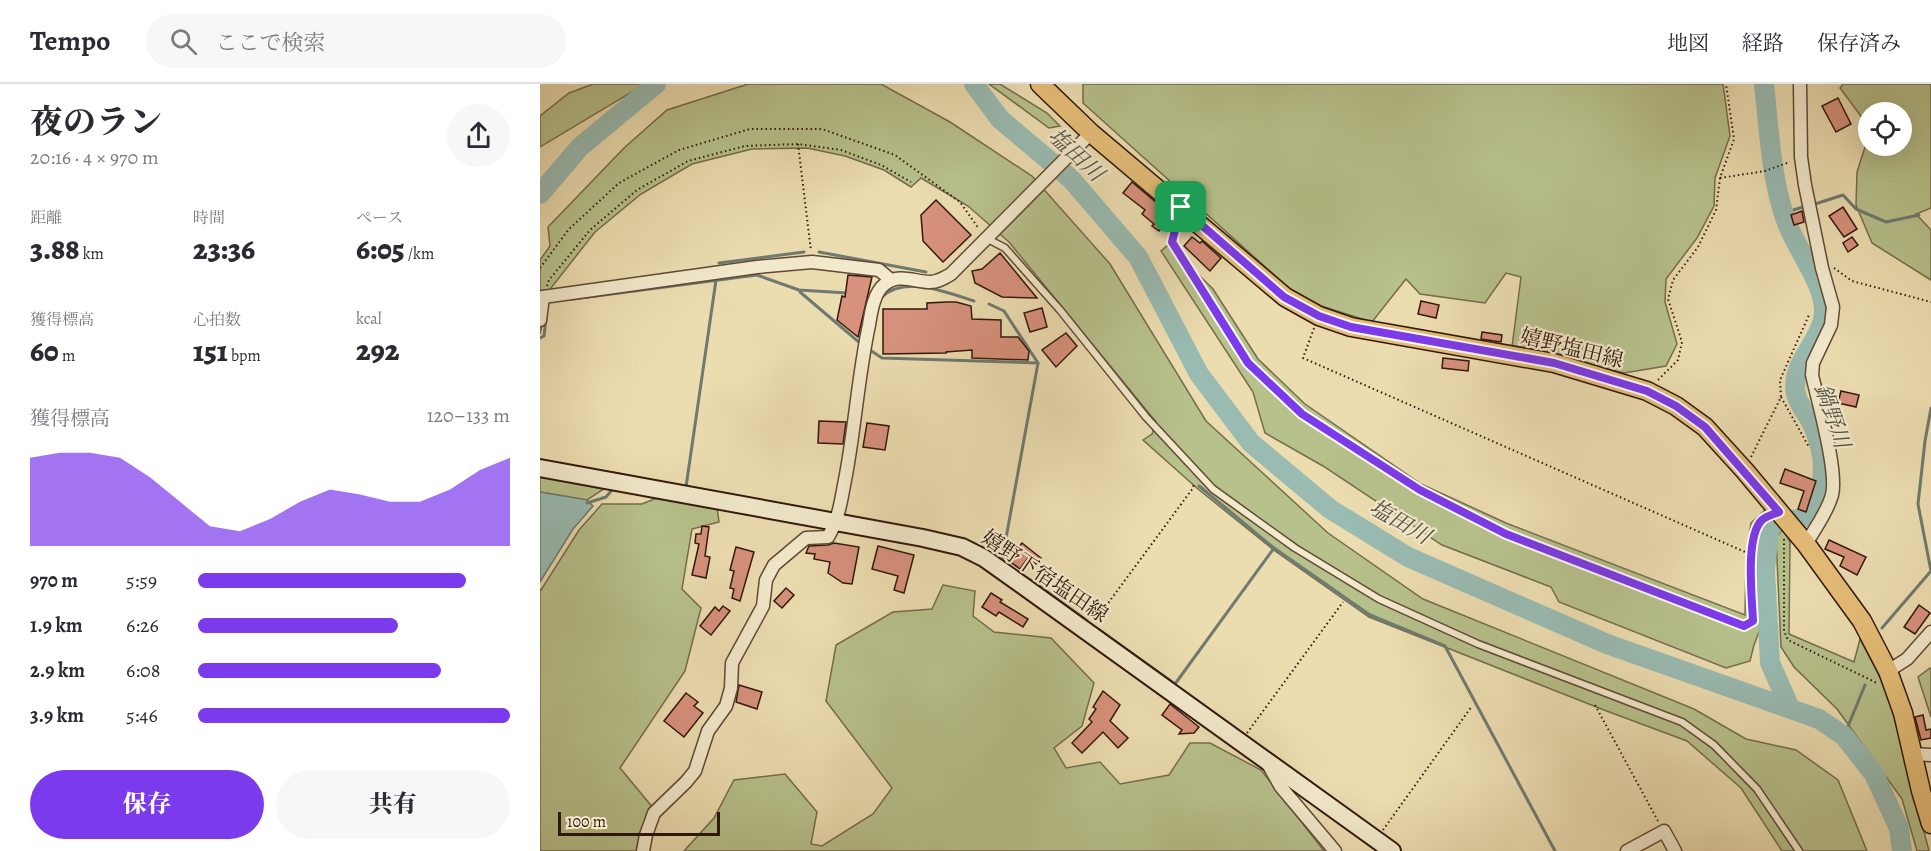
<!DOCTYPE html>
<html lang="ja">
<head>
<meta charset="utf-8">
<style>
	body { margin:0; font-family:Alegreya,"Noto Serif JP",serif; background:#f7f7f7; color:#2b2b33; height:100vh; display:flex; flex-direction:column; font-size:22px; white-space:nowrap }
	* { box-sizing:border-box; margin:0 }
	p { font-size:20px; color:#7c7c81 }
	.icon { flex:none; width:33px; height:33px; fill:none; stroke:currentColor; stroke-width:2; stroke-linecap:round; stroke-linejoin:round }
	.map { position:relative; flex:1; overflow:hidden }
	.details { display:flex; flex-direction:column; background:#fff; width:540px }
	.details>* { flex:none }
	.fabs { position:absolute; left:1318px; top:18px; display:grid; gap:12px }
	.fabs a { display:grid; place-items:center; width:54px; height:54px; border-radius:50%; background:#fff; box-shadow:0 6px 24px #0002; font-size:30px }
	.scale { position:absolute; left:18px; bottom:15px; width:162px; box-sizing:border-box; padding-left:6px; border:3px solid #31180c; border-top:0; font-size:16px; line-height:21px; white-space:nowrap; color:#31180c; -webkit-text-stroke:4px #f3e9cc; paint-order:stroke }
	.pin { position:absolute; display:grid; place-items:center; width:51px; height:51px; color:#fff; margin:-26px; border-radius:12px; box-shadow:0 3px 9px #0006 }
	.round { display:grid; place-items:center; flex:none; width:63px; height:63px; border-radius:32px; background:#f7f7f7 }
	.summary { display:flex; align-items:center; justify-content:space-between; height:102px; padding:0 30px }
	h1 { font-size:33px; font-weight:800; line-height:45px }
	.metrics { display:grid; grid-template-columns:repeat(3,1fr); gap:9px; height:102px; padding:6px 30px }
	.metrics div { display:grid; align-content:center }
	.metrics b { font-size:30px; font-weight:800 }
	.metrics small { font-size:16px; font-weight:400 }
	.metrics p { font-size:16px }
	.chart { height:168px; padding:12px 30px }
	.chart p { display:flex; justify-content:space-between }
	.chart svg { width:100%; height:108px; margin-top:6px; fill:#7c3aed; opacity:.7 }
	.action { display:flex; gap:12px; margin-top:auto; padding:12px 30px }
	.action a { flex:1; height:69px; border-radius:36px; background:#7c3aed; color:#fff; font-size:24px; font-weight:800; line-height:69px; text-align:center }
	.action a+a { background:#f7f7f7; color:#2b2b33 }
	ul { padding:0 30px; list-style:none; font-size:20px }
	li { display:grid; grid-template-columns:96px 72px 1fr; align-items:center; height:45px }
	li i { height:15px; border-radius:8px; background:#7c3aed }
	header { display:flex; align-items:center; gap:36px; box-sizing:border-box; height:84px; padding:0 30px; background:#fff; border-bottom:2px solid #e1e1e2 }
	header strong { font-size:28px }
	nav { display:flex; gap:33px; margin-inline-start:auto; font-size:21px }
	.search { width:420px; height:54px; background:#f7f7f7; display:flex; align-items:center; gap:15px; box-sizing:border-box; padding:0 21px; border-radius:33px; color:#7c7c81; font-size:22px }
	main { display:flex; flex:1; min-height:0 }
	.map>svg:first-child { display:block }
	.green { fill:#b7c18c; stroke:#746c4c; stroke-width:1.5 }
	.water { fill:#99bbb2; stroke:#6f7a70; stroke-width:1.5 }
	.lines { fill:none; stroke-linecap:round; stroke-linejoin:round }
	.stream { stroke:#6f7a70; stroke-width:3 }
	.river { stroke:#99bbb2; stroke-width:20 }
	.building { fill:#d7917c; stroke:#31180c; stroke-width:1.5 }
	.lane-casing { stroke:#604935; stroke-width:9 }
	.street-casing { stroke:#604935; stroke-width:15 }
	.secondary-casing { stroke:#31180c; stroke-width:20 }
	.primary-casing { stroke:#31180c; stroke-width:21 }
	.path { stroke:#31180c; stroke-width:2; stroke-dasharray:1.5 3; stroke-linecap:butt }
	.lane { stroke:#f3e9cc; stroke-width:6 }
	.street { stroke:#f3e9cc; stroke-width:12 }
	.secondary { stroke:#f3e9cc; stroke-width:16 }
	.primary { stroke:#e6be78; stroke-width:18 }
	.route-casing { stroke:#fff; stroke-width:12 }
	.route { stroke:#7c3aed; stroke-width:8 }
	.labels { text-anchor:middle; dominant-baseline:central; stroke-width:4.5; stroke-linejoin:round; paint-order:stroke }
	.street-label { font-size:21px; fill:#31180c; stroke:#f3e9cc }
	.water-label { font-size:22px; font-style:italic; fill:#555146; stroke:#f3e9cc }
</style>
</head>
<body>
<header>
<strong>Tempo</strong>
<div class="search"><svg class="icon" aria-label="search" viewBox="0 0 24 24"><circle cx="10" cy="10" r="6"/><path d="M15 15l6 6"/></svg>ここで検索</div>
<nav><a>地図</a><a>経路</a><a>保存済み</a></nav>
</header>
<main>
<section class="details">
<div class="summary"><div><h1>夜のラン</h1><p>20:16 · 4 × 970 m</p></div><a class="round"><svg class="icon" aria-label="share" viewBox="0 0 24 24"><path d="M12 15V3M7 8l5-5 5 5M5 13v7h14v-7"/></svg></a></div>
<div class="metrics">
<div><p>距離</p><b>3.88<small> km</small></b></div>
<div><p>時間</p><b>23:36</b></div>
<div><p>ペース</p><b>6:05<small> /km</small></b></div>
</div>
<div class="metrics">
<div><p>獲得標高</p><b>60<small> m</small></b></div>
<div><p>心拍数</p><b>151<small> bpm</small></b></div>
<div><p>kcal</p><b>292</b></div>
</div>
<div class="chart"><p><span>獲得標高</span>120–133 m</p>
<svg viewBox="0 0 160 44" preserveAspectRatio="none"><path d="M0 44V8L10 6L20 6L30 8L40 16L50 26L60 36L70 38L80 33L90 26L100 21L110 23L120 26L130 26L140 21L150 13L160 8V44z"/></svg>
</div>
<ul>
<li><b>970 m</b>5:59<i style="width:86%"></i></li>
<li><b>1.9 km</b>6:26<i style="width:64%"></i></li>
<li><b>2.9 km</b>6:08<i style="width:78%"></i></li>
<li><b>3.9 km</b>5:46<i style="width:100%"></i></li>
</ul>
<div class="action"><a>保存</a><a>共有</a></div>
</section>
<div class="map">
<svg width="1391" height="767" viewBox="0 0 1391 767">
	<rect width="100%" height="100%" fill="#ecddb1"/>
	<filter id="stains"><feTurbulence type="fractalNoise" baseFrequency=".00333" numOctaves="4"/><feColorMatrix values="0 0 0 0 .2 0 0 0 0 .09 0 0 0 0 .02 0 0 0 .5 -.17"/></filter>
	<radialGradient id="worn" r=".72"><stop offset=".6" stop-color="#630" stop-opacity="0"/><stop offset="1" stop-color="#630" stop-opacity=".3"/></radialGradient>
	<g class="green">
		<path d="M53,0H105L0,63V32L29,9Z"/>
		<path d="M208,0H341L410,38L492,92L570,180L666,337L788,449L883,515L1154,625L1206,655L1256,666L1298,696L1327,767H1242L1201,704L1147,657L1064,626L829,533L735,467L658,405L603,356L612,350L616,338L469,158L428,122L381,94L371,103L344,86L305,72L267,64L212,65L152,80L101,110L55,148L11,204L0,250V176L10,162L8,143L84,64L127,26Z"/>
		<path d="M449,0H460L507,29L520,42L509,44Z"/>
		<path d="M543,0H1183L1190,52L1175,94L1174,122L1157,154L1126,195L1125,218L1137,260L1126,282L1084,289L972,263L981,193L966,189L945,219L880,210L866,195L832,238L762,216L543,19Z"/>
		<path d="M1303,0H1391V124L1376,130L1391,146V196L1332,159L1316,121L1317,88L1329,51V62H1362V28H1329V43L1300,4Z"/>
		<path d="M628,161L673,205L718,275L765,320L881,400L966,439L1205,531L1206,476L1211,439L1225,426L1231,436L1221,448L1220,545L1214,561L1210,577L1186,584L1019,518L1011,503L902,461L783,382L725,349L713,308L621,167Z"/>
		<path d="M0,389L70,401L47,416L0,408Z"/>
		<path d="M124,411L177,423L179,438L152,445L142,505L161,524L145,587L80,684L114,725L102,767H0V505L1,506L39,446L62,420H102Z"/>
		<path d="M1243,444L1250,458L1249,550L1314,578L1320,555L1348,609L1389,767H1377L1362,715L1297,625L1254,583L1241,563L1236,454Z"/>
		<path d="M403,501L435,507L433,532L454,548L511,554L554,599L542,642L514,664L526,684L560,678L580,700L629,691L650,659H670L721,686L784,767H144L174,734L194,696L245,690L277,728L271,760L282,762L333,730L352,704L286,617L296,561L353,528L392,525Z"/>
		<path d="M1390,584L1391,585V633L1378,593Z"/>
	</g>
	<path class="water" d="M0,408L47,416L53,422L33,445L0,498Z"/>
	<g class="lines">
		<g class="stream">
			<path d="M1275,120L1303,111L1316,125L1346,138L1379,131"/>
			<path d="M1244,129L1263,123"/>
			<path d="M279,168L386,188"/>
			<path d="M179,179L264,168"/>
			<path d="M260,208L320,259"/>
			<path d="M342,213C365,191 406,208 434,217"/>
			<path d="M33,215L217,191L259,206L307,209"/>
			<path d="M449,220L464,227L498,279"/>
			<path d="M0,254L4,252L6,235"/>
			<path d="M330,266L342,274L498,279L462,476L468,482"/>
			<path d="M74,389L93,393"/>
			<path d="M659,402L734,464"/>
			<path d="M143,403H146L176,196"/>
			<path d="M47,419L66,413L72,406"/>
			<path d="M491,496L546,536"/>
			<path d="M1342,544L1391,487L1378,420L1385,357L1391,324"/>
			<path d="M558,545L635,600L734,464L830,531L905,562L1015,767"/>
			<path d="M1304,652L1325,601"/>
		</g>
		<g class="river">
			<path d="M434,0L460,35L531,95L598,173L659,290L711,359L790,425L868,473L1067,560L1279,635L1304,652L1334,690L1359,744L1362,767"/>
			<path d="M1224,0C1229,44 1231,98 1247,139C1256,164 1284,200 1284,226C1284,257 1249,278 1256,310C1258,321 1269,331 1273,342C1287,375 1286,397 1272,429L1260,435L1236,438L1229,446L1225,486L1230,579L1250,624"/>
			<path d="M0,110L40,63L116,0"/>
		</g>
	</g>
	<g class="building">
		<path d="M1298,14L1311,40L1296,48L1282,22Z"/>
		<path d="M592,98L631,131L619,147L612,142L614,140L602,130L605,126L583,109Z"/>
		<path d="M396,116L431,151L403,178L383,157L381,131Z"/>
		<path d="M1303,123L1317,145L1304,153L1289,132Z"/>
		<path d="M1262,127L1264,138L1254,141L1251,131Z"/>
		<path d="M652,153L660,159L662,157L681,174L670,187L644,162Z"/>
		<path d="M1312,153L1318,161L1308,168L1303,159Z"/>
		<path d="M460,169L497,214L462,213L435,199L432,187L442,185Z"/>
		<path d="M308,191L332,193L318,253L297,236L302,212L305,213Z"/>
		<path d="M881,217L899,221L896,234L878,230Z"/>
		<path d="M407,218H416L431,222L432,235L461,236V253H478L489,267L488,276L432,274V266L406,268V269L343,270V225H387V219Z"/>
		<path d="M502,224L507,243L490,248L484,229Z"/>
		<path d="M942,248L962,251L961,258L941,255Z"/>
		<path d="M526,249L537,262L516,283L502,266Z"/>
		<path d="M903,274L929,277L928,287L902,284Z"/>
		<path d="M1301,307L1319,311L1316,323L1298,319Z"/>
		<path d="M279,337L306,338L303,360L278,359Z"/>
		<path d="M327,339L349,342L345,366L323,363Z"/>
		<path d="M1245,385L1276,397L1266,428L1258,425L1264,407L1240,399Z"/>
		<path d="M162,442L169,443L165,472L170,473L166,494L152,491L159,460L155,459L156,450H161Z"/>
		<path d="M1289,456L1326,473L1317,491L1300,482L1304,473L1285,465Z"/>
		<path d="M294,459L319,463L312,500L303,499L288,489L290,478L274,475L275,470L266,469L269,462L288,461Z"/>
		<path d="M482,459L501,474L496,480L488,474L480,485L468,476Z"/>
		<path d="M338,462L374,471L364,509L354,506L358,492L332,485Z"/>
		<path d="M196,463L214,468L200,517L192,514L194,505L190,504L194,487L190,486Z"/>
		<path d="M246,504L254,511L242,524L234,517Z"/>
		<path d="M451,509L462,516L460,518L488,535L483,543L459,528L456,532L442,523Z"/>
		<path d="M1379,521L1390,529L1375,550L1364,543Z"/>
		<path d="M183,522L190,527L171,551L160,542L175,523L179,527Z"/>
		<path d="M199,601L222,608L217,625L196,618Z"/>
		<path d="M563,607L580,621L570,637L588,654L578,664L563,648L542,669L532,659L552,638L549,635L556,625L553,623Z"/>
		<path d="M146,609L158,618L154,622L163,629L144,653L124,637Z"/>
		<path d="M630,620L659,643L654,649L639,650L642,646L622,631Z"/>
		<path d="M1383,631L1386,646L1391,645V654L1381,656L1375,633Z"/>
	</g>
	<g class="lines">
		<g class="lane-casing">
			<path id="lane" d="M446,154L465,164L520,226L606,333L673,405L755,464L839,515L938,560L1142,638L1174,661L1217,705L1259,767"/>
		</g>
		<g class="street-casing">
			<g id="street">
				<path d="M1260,0L1261,73L1265,101L1282,184L1293,223L1291,241L1273,279L1272,291C1278,317 1298,388 1292,411C1287,429 1275,444 1266,460"/>
				<path d="M0,236L3,213L217,183L272,178L339,186L351,196"/>
				<path d="M1348,587L1367,575L1391,548"/>
				<path d="M1372,670L1391,671"/>
				<path d="M728,680L741,703L795,767"/>
				<path d="M103,767L106,751L114,729L146,698L155,687L168,647L186,622L191,604L192,579L223,522L226,496L234,481L266,454L288,453C299,435 301,416 305,396C315,345 318,292 329,241C331,228 334,208 345,200C359,189 375,198 390,198C398,198 404,194 411,190L551,49"/>
				<path d="M1087,767L1124,747L1135,767"/>
			</g>
		</g>
		<g class="secondary-casing">
			<path id="secondary" d="M0,384L383,454L422,463L444,474L482,501L852,767"/>
		</g>
		<g class="primary-casing">
			<path id="primary" d="M500,0L551,49L745,213L779,232L811,243L1014,279L1107,307L1136,322L1165,343L1205,387L1266,460L1322,537L1348,587L1363,629L1381,707L1391,740"/>
		</g>
		<g class="path">
			<path d="M258,60L271,167"/>
			<path d="M1180,94L1225,87L1250,78"/>
			<path d="M636,140L632,158L708,279L762,330L880,406L966,450L1204,541L1213,537L1212,471"/>
			<path d="M0,184L29,145L79,99L139,66L210,45H282L355,71L420,118L439,145"/>
			<path d="M1294,184L1312,197L1391,218"/>
			<path d="M7,202L9,196L50,146L97,106L148,77L205,62L258,60L301,66L341,81L371,98"/>
			<path d="M774,244L763,274L1212,471L1214,448L1225,434"/>
			<path d="M1118,296L1138,276L1142,258L1128,215L1133,196L1158,163L1176,126L1180,94L1194,55L1186,0"/>
			<path d="M1241,313L1269,363"/>
			<path d="M1211,373L1241,313L1240,296L1269,231"/>
			<path d="M1244,455V547L1248,556L1337,599"/>
			<path d="M555,537L653,404L654,399"/>
			<path d="M1055,621L1118,737"/>
			<path d="M707,649L803,518"/>
			<path d="M843,746L932,622"/>
		</g>
		<use href="#lane" class="lane"/>
		<use href="#street" class="street"/>
		<use href="#secondary" class="secondary"/>
		<use href="#primary" class="primary"/>
	</g>
	<g class="lines">
		<g class="route-casing">
			<path id="route" d="M641,123L744,213L779,232L811,243L1014,279L1107,307L1136,322L1165,343L1239,428C1234,430 1226,432 1222,436C1205,452 1212,514 1213,537L1204,542L966,450L880,406L762,330L708,279L632,158Z"/>
		</g>
		<use href="#route" class="route"/>
	</g>
	<g class="labels">
		<g class="street-label">
			<text transform="translate(1032 264) rotate(14)">嬉野塩田線</text>
			<text transform="translate(505 492) rotate(34)">嬉野下宿塩田線</text>
		</g>
		<g class="water-label">
			<text transform="translate(536 71) rotate(43)">塩田川</text>
			<text transform="translate(1292 332) rotate(71)">鍋野川</text>
			<text transform="translate(860 438) rotate(30)">塩田川</text>
		</g>
	</g>
	<rect width="100%" height="100%" filter="url(#stains)"/>
	<rect width="100%" height="100%" fill="url(#worn)"/>
</svg>
<div class="fabs">
<a><svg class="icon" aria-label="locate" viewBox="0 0 24 24"><circle cx="12" cy="12" r="6"/><path d="M12 2v4M12 18v4M2 12h4M18 12h4"/></svg></a>
</div>
<div class="scale">100 m</div>
<div class="pin" style="left:641px;top:123px;background:#1e9e55"><svg class="icon" aria-label="arrive" viewBox="0 0 24 24"><path d="M6 21V4h12l-3 4 3 4H6"/></svg></div>
</div>
</main>
</body>
</html>
